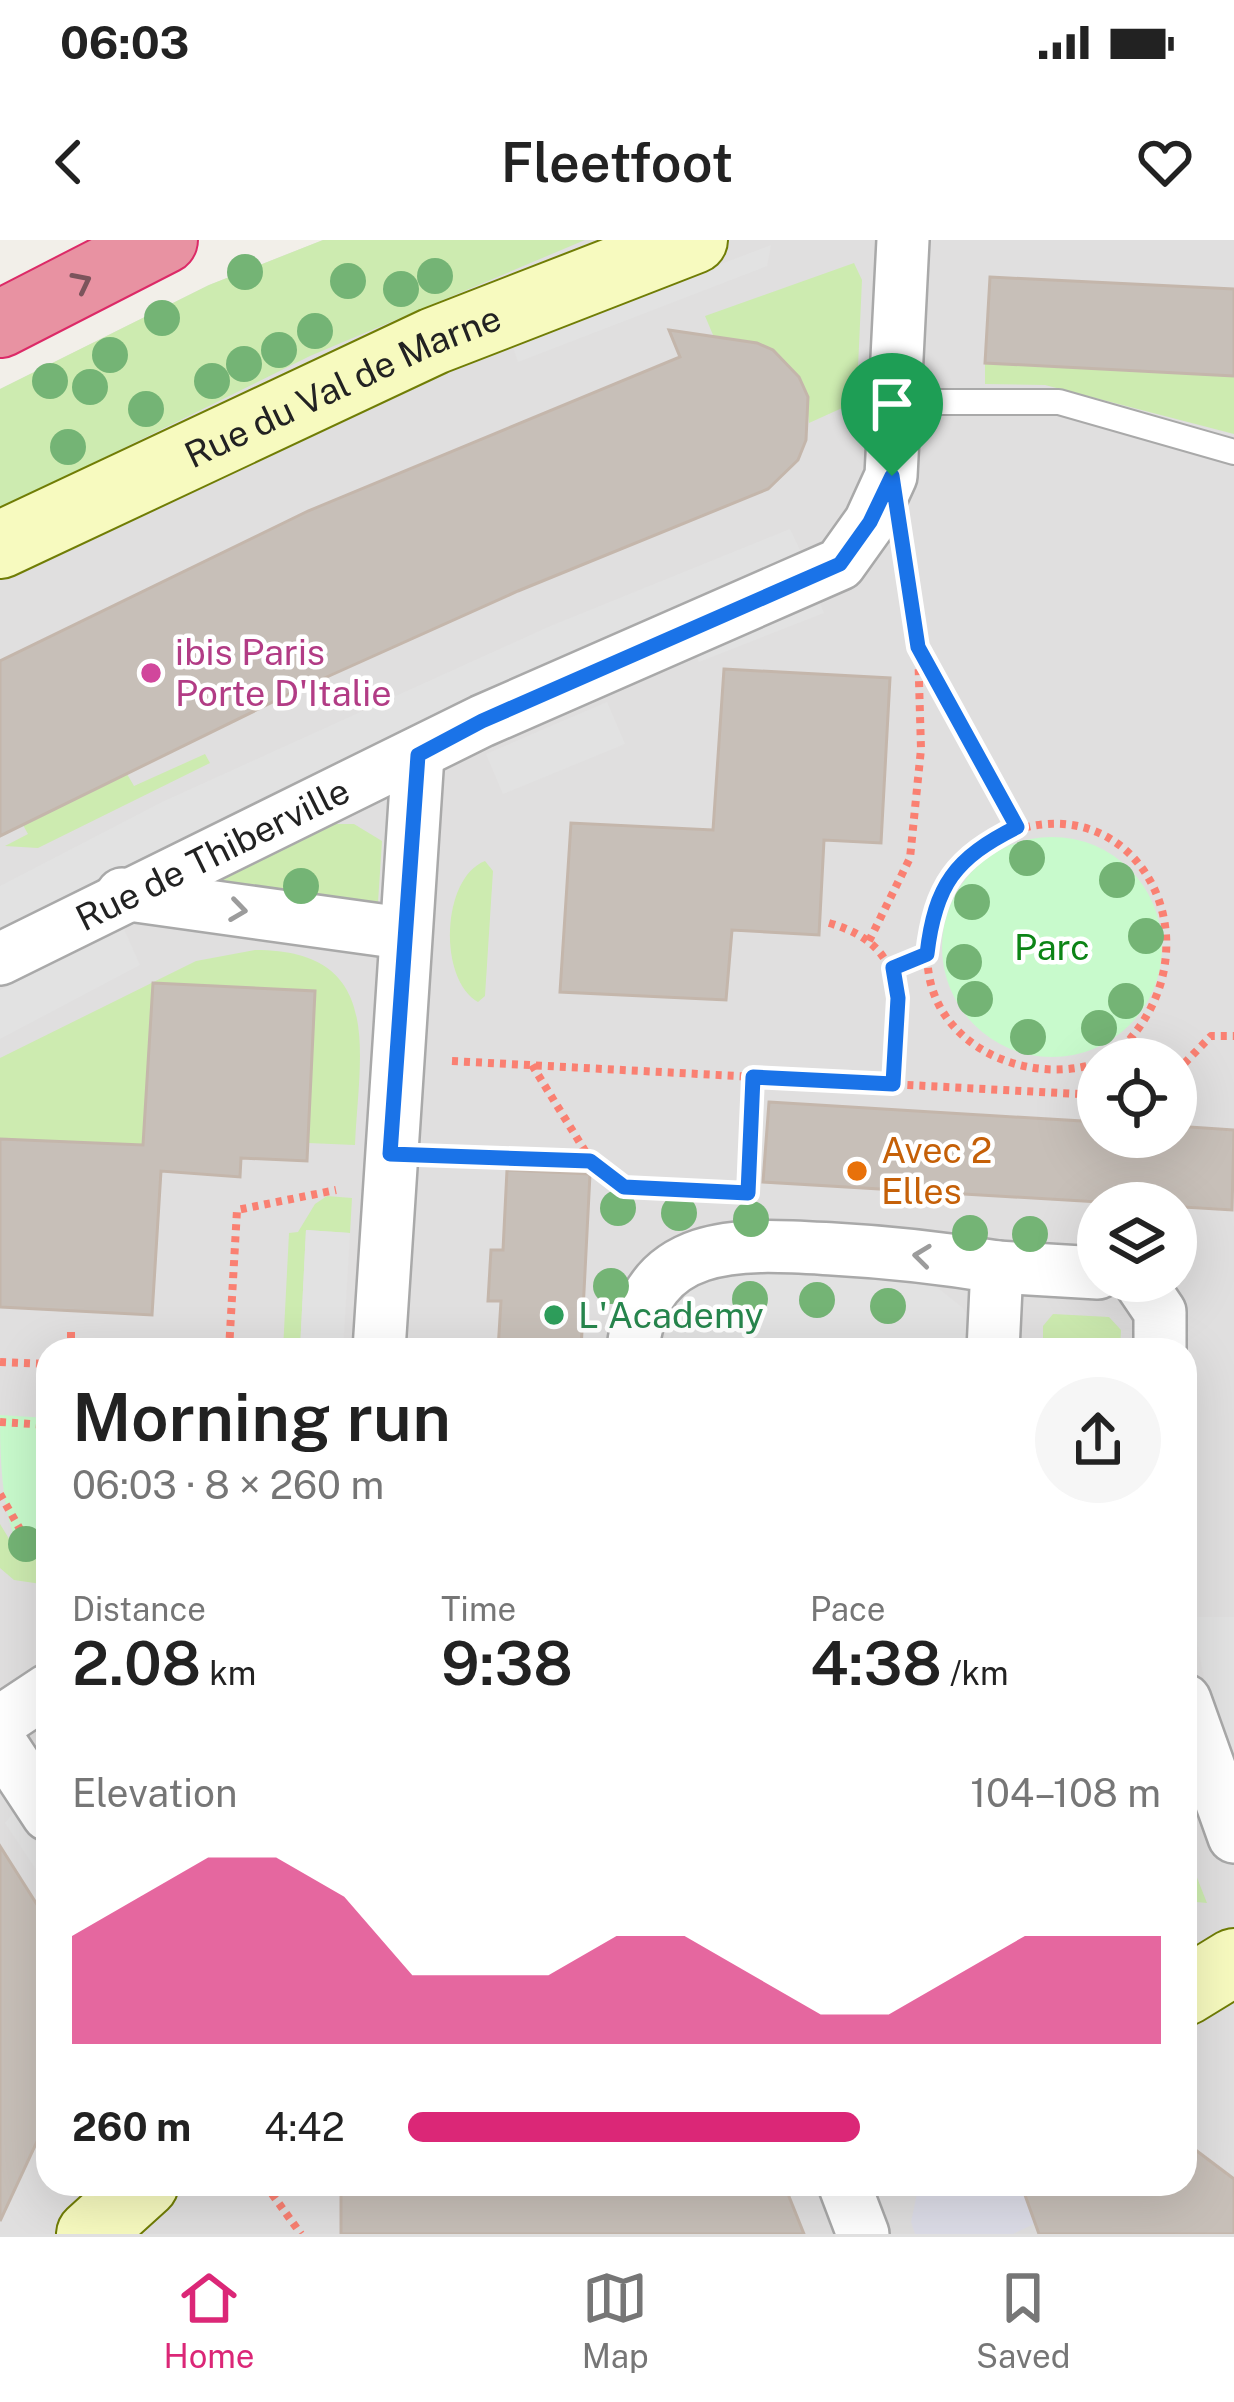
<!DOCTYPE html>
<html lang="en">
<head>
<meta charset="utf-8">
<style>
	body { margin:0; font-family:"Public Sans",sans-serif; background:#f6f6f6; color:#222; height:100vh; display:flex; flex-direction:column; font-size:45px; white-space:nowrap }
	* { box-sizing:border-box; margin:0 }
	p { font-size:39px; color:#767676 }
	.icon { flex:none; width:66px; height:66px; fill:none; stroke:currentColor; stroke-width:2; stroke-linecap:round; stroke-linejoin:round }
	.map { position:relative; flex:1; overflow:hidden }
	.panel { position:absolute; left:36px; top:1098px; width:1161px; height:858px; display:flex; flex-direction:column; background:#fff; border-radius:36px; box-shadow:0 12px 48px #0002 }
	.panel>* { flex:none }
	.tools { position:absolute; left:1077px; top:798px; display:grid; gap:24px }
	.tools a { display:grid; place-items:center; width:120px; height:120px; border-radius:50%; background:#fff; box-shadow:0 12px 48px #0002; font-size:60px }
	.pin { position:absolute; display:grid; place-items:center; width:102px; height:102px; color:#fff; margin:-123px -51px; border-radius:50% 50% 50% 0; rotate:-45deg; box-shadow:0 0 12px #0007 }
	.pin .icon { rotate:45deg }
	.round { display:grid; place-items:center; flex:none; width:126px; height:126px; border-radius:63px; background:#f6f6f6 }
	.headline { display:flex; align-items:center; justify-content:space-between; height:204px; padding:0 36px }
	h1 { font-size:66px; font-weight:600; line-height:90px }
	.metrics { display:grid; grid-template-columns:repeat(3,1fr); gap:18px; height:204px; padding:12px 36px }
	.metrics div { display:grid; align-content:center }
	.metrics b { font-size:60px; font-weight:600 }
	.metrics small { font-size:33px; font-weight:400 }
	.metrics p { font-size:33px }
	.chart { height:336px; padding:24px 36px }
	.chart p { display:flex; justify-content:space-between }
	.chart svg { width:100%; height:216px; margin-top:12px; fill:#db2777; opacity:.7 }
	ul { padding:0 36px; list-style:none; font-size:39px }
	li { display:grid; grid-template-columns:192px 144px 1fr; align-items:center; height:90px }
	li i { height:30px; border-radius:15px; background:#db2777 }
	.status { display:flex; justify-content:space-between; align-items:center; height:84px; padding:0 60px; background:#fff; direction:ltr }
	.status svg { height:33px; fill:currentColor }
	header { display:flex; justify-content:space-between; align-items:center; height:156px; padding:0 36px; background:#fff; font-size:54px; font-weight:600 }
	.tab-bar { display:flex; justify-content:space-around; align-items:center; height:168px; border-top:3px solid #e0e0e0; background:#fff; font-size:33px; color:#767676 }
	.tab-bar a { display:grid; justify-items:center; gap:6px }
	.tab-bar .selected { color:#db2777 }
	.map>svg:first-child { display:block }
	.residential { fill:#e0dfdf; fill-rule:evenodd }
	.grass { fill:#cdebb0 }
	.park { fill:#c8facc }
	.parking { fill:#e2e2e2 }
	.plaza { fill:#dddde8 }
	.building { fill:#c7bfb8; stroke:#c4b6ab; stroke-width:3 }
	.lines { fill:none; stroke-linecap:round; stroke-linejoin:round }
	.lane-casing { stroke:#a9a9a9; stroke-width:28 }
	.street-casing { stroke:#a9a9a9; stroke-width:56 }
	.secondary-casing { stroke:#707d05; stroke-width:70 }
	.highway-casing { stroke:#dc2a67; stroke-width:70 }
	.path { stroke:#fa8072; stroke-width:8; stroke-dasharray:6 6; stroke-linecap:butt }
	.lane { stroke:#fff; stroke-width:24 }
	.street { stroke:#fff; stroke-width:51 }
	.secondary { stroke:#f7fabf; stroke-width:66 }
	.highway { stroke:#e892a2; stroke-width:66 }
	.tree { fill:#74b475 }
	.oneway { stroke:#7b545c }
	.oneway2 { stroke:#9c9c9c }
	.route-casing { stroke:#fff; stroke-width:24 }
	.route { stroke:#1a73e8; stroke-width:15 }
	.hotel-dot { fill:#d1479c; stroke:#fff; stroke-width:4.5 }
	.food-dot { fill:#e8710a; stroke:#fff; stroke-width:4.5 }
	.leisure-dot { fill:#2e9e5b; stroke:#fff; stroke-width:4.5 }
	.labels { text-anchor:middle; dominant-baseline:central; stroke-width:9; stroke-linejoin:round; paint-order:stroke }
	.street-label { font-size:36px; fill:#222; stroke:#fff }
	.hotel-label { font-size:36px; fill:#b23c85; stroke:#fff; text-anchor:start }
	.park-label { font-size:36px; fill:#0c8416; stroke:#fff }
	.food-label { font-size:36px; fill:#c56008; stroke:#fff; text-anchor:start }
	.leisure-label { font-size:36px; fill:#27864d; stroke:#fff; text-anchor:start }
</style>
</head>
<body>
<div class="status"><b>06:03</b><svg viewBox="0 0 49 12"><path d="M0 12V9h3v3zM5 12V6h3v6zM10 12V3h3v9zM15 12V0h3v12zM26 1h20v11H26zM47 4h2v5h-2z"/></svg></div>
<header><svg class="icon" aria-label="back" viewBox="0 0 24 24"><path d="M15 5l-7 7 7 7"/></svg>Fleetfoot<svg class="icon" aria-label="heart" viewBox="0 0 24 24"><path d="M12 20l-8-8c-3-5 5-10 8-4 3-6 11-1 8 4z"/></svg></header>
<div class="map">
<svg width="1234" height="1994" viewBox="0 0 1234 1994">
	<rect width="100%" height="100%" fill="#f2efe9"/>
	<path class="residential" d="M323,0H1234V1994H0V149L209,45ZM1098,819H1176V897H1098ZM1098,963H1176V1041H1098ZM48,1110H1185V1944H48Z"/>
	<g class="grass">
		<path d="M323,0H585L310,116L0,269V149L209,45Z"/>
		<path d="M854,23L862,40L857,149L851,164L809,183C807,130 770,93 716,102L705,76Z"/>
		<path d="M985,123L1234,136V194L1045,145L985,144Z"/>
		<path d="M205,514L210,523L38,608L5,606L28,594L23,585L127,534L134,546Z"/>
		<path d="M333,584H354L382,601L378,663L371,668L218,646L226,635Z"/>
		<path d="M485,621L493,631L485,756L478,762C438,740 441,638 485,621Z"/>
		<path d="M255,710C386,710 359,812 355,905L308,903L315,751L154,743L143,905L0,899V818L196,721Z"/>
		<path d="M327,956L352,958L350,993L306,990L300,1110H283L289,993L298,992L315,964Z"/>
		<path d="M1053,1074L1109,1077L1121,1090L1120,1110H1043V1086Z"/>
		<path d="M0,1284L14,1307L40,1320L48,1317V1345L14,1340L0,1328Z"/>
		<path d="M1185,1607L1207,1663L1185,1661Z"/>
	</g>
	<g class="park">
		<circle cx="1052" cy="707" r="110"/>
		<path d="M0,1175L48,1178V1317C0,1335 0,1210 0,1175Z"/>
	</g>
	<g class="parking">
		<path d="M771,5L767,26L518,122L512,104Z"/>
		<path d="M790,289L806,323L398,496L0,689V646L162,562L548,387Z"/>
		<path d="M817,357L824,373L699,422L693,407Z"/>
		<path d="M607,462L625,504L503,554L486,514Z"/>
		<path d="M124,689L140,725L0,799V750Z"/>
		<path d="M306,990L350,993L343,1110H300Z"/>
		<path d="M732,1023L928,1040L963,1068L972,1083L971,1110H664L667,1067L672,1058Z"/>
		<path d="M1192,1377H1234V1532L1207,1453Z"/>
		<path d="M15,1570L48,1621V1648L5,1583Z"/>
	</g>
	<path class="plaza" d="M919,1944H1049L1036,1983L1013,1994H915L911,1982Z"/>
	<g class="building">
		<path d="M990,37L1234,49V136L985,123Z"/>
		<path d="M669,90L757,103L773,110L799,137L808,157L806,200L798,220L768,249L518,351L289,454L0,596V421L308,271L680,117Z"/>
		<path d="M724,429L890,438L881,603L824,600L819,695L732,690L726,760L560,752L571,583L713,590Z"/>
		<path d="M153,743L315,751L307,921L241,918L240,937L161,931L152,1075L0,1067V899L143,905Z"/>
		<path d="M769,862L1098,882V897H1176V886L1234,890L1232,970L763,942Z"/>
		<path d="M507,930L590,934L581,1110H498L501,1061H488L491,1010H503Z"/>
		<path d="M0,1606L48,1682V1878L0,1981Z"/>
		<path d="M1185,1902L1234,1939V1994H1039L1021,1944H1185Z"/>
		<path d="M341,1944H784L804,1994H341Z"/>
	</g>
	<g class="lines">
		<g class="lane-casing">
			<path id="lane" d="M895,162H1059L1234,212"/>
		</g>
		<g class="street-casing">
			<g id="street">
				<path d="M122,654L402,693"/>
				<path id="s1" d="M0,719L482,481L840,324L870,282L891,236L903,0"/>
				<path d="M997,1027L1098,1033"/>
				<path d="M1139,1041L1160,1072V1110"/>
				<path d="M379,1110L418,515"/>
				<path d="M633,1110C644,994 746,1004 833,1009C888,1012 942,1018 997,1027L993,1110"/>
				<path d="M1185,1460L1234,1597"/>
				<path d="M0,1482L48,1450"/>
				<path d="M0,1502L48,1575"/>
				<path d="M844,1944L863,1994"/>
			</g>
		</g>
		<g class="secondary-casing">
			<g id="secondary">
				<path id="s2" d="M0,305L434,101L694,0"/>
				<path d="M1185,1752L1234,1722"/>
				<path d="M90,1994L145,1944"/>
			</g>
		</g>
		<g class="highway-casing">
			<path id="highway" d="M0,84L164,0"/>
		</g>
		<g class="path">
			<path d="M919,409L1017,587"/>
			<path d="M829,683C916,708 897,772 893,845"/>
			<path d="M869,701L910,618L921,509L918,407L905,324"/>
			<path d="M893,728L927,714"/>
			<path d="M452,821L1098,855"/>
			<path d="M1098,823C1020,848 919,799 928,705C932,663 950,621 990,601C1135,526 1234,713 1110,819"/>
			<path d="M532,825L590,919"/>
			<path d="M1176,832L1211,796H1234"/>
			<path d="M444,916L590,921L624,948L719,952"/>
			<path d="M746,953L753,837"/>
			<path d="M71,1110V1091"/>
			<path d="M229,1110L237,970L336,950"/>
			<path d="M0,1122L48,1124"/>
			<path d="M0,1182L48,1185"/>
			<path d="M0,1254L21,1291L48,1297"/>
			<path d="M272,1954L301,1994"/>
		</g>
		<use href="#lane" class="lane"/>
		<use href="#street" class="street"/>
		<use href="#secondary" class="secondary"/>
		<use href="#highway" class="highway"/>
	</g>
	<g class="tree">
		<circle cx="245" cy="32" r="18"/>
		<circle cx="435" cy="36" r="18"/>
		<circle cx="348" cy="41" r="18"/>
		<circle cx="401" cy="49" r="18"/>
		<circle cx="162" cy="78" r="18"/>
		<circle cx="315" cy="91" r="18"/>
		<circle cx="279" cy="110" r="18"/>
		<circle cx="110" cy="115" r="18"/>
		<circle cx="244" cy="124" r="18"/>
		<circle cx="50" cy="141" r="18"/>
		<circle cx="212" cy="141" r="18"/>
		<circle cx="90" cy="147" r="18"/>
		<circle cx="146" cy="169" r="18"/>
		<circle cx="68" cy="207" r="18"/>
		<circle cx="1027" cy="618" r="18"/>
		<circle cx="1117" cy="640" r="18"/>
		<circle cx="301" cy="646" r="18"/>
		<circle cx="972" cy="662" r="18"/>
		<circle cx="1146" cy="696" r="18"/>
		<circle cx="964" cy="722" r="18"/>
		<circle cx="975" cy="759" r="18"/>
		<circle cx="1126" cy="761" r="18"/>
		<circle cx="1099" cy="788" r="18"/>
		<circle cx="1028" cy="797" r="18"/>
		<circle cx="618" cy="968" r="18"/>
		<circle cx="679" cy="973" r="18"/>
		<circle cx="751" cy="979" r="18"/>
		<circle cx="970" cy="993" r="18"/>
		<circle cx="1030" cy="994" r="18"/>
		<circle cx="611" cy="1046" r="18"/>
		<circle cx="750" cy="1059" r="18"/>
		<circle cx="817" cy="1060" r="18"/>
		<circle cx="888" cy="1066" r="18"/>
		<circle cx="26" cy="1304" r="18"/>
	</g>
	<defs><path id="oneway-chevron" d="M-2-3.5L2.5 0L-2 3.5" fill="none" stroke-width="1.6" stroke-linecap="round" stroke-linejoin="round" transform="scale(3)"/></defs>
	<use class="oneway" href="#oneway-chevron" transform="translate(82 42) rotate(-27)"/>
	<g class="oneway2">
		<use href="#oneway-chevron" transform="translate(238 670) rotate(8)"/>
		<use href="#oneway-chevron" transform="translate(922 1016) rotate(-173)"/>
	</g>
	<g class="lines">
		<g class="route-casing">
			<path id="route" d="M892,236L918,407L1017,587C955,618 935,645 927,714L893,728L898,758L893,844L753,837L748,953L624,947L590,921L390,914L418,515L482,481L840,324L870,282Z"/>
		</g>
		<use href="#route" class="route"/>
	</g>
	<circle class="hotel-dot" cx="151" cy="433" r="12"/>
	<circle class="food-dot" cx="857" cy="931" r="12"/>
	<circle class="leisure-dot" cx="554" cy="1075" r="12"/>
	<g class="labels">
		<g class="street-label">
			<text stroke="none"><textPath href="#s2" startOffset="378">Rue du Val de Marne</textPath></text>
			<text stroke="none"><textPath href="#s1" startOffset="237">Rue de Thiberville</textPath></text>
		</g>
		<g class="hotel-label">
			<text x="175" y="412">ibis Paris<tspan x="175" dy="41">Porte D'Italie</tspan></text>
		</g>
		<g class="park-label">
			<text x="1052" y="707">Parc</text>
		</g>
		<g class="food-label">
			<text x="881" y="910">Avec 2<tspan x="881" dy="41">Elles</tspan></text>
		</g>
		<g class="leisure-label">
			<text x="578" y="1075">L'Academy</text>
		</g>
	</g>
</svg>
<div class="tools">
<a><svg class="icon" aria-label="locate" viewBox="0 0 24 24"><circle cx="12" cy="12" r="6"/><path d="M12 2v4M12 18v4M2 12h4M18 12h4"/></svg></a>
<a><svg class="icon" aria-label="layers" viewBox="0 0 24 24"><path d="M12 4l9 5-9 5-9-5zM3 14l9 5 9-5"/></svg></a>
</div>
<div class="pin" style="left:892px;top:236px;background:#1e9e55"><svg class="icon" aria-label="arrive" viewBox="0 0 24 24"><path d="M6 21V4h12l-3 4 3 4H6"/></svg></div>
<section class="panel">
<div class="headline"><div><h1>Morning run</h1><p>06:03 · 8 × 260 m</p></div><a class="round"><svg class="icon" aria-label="share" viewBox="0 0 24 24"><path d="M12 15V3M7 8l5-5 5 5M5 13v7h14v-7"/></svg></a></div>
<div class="metrics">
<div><p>Distance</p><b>2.08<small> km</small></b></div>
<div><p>Time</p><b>9:38</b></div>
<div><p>Pace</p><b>4:38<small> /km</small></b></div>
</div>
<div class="chart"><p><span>Elevation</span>104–108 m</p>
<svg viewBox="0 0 160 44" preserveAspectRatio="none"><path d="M0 44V22L10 14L20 6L30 6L40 14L50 30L60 30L70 30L80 22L90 22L100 30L110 38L120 38L130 30L140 22L150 22L160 22V44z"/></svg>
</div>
<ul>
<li><b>260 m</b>4:42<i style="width:60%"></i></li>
</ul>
</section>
</div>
<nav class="tab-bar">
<a class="selected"><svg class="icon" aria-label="home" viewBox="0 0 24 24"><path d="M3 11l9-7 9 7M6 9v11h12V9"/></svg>Home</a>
<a><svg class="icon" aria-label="map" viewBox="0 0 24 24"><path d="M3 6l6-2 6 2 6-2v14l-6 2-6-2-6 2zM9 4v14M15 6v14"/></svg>Map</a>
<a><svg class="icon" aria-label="saved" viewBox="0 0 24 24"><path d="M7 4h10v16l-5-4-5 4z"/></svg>Saved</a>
</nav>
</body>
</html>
